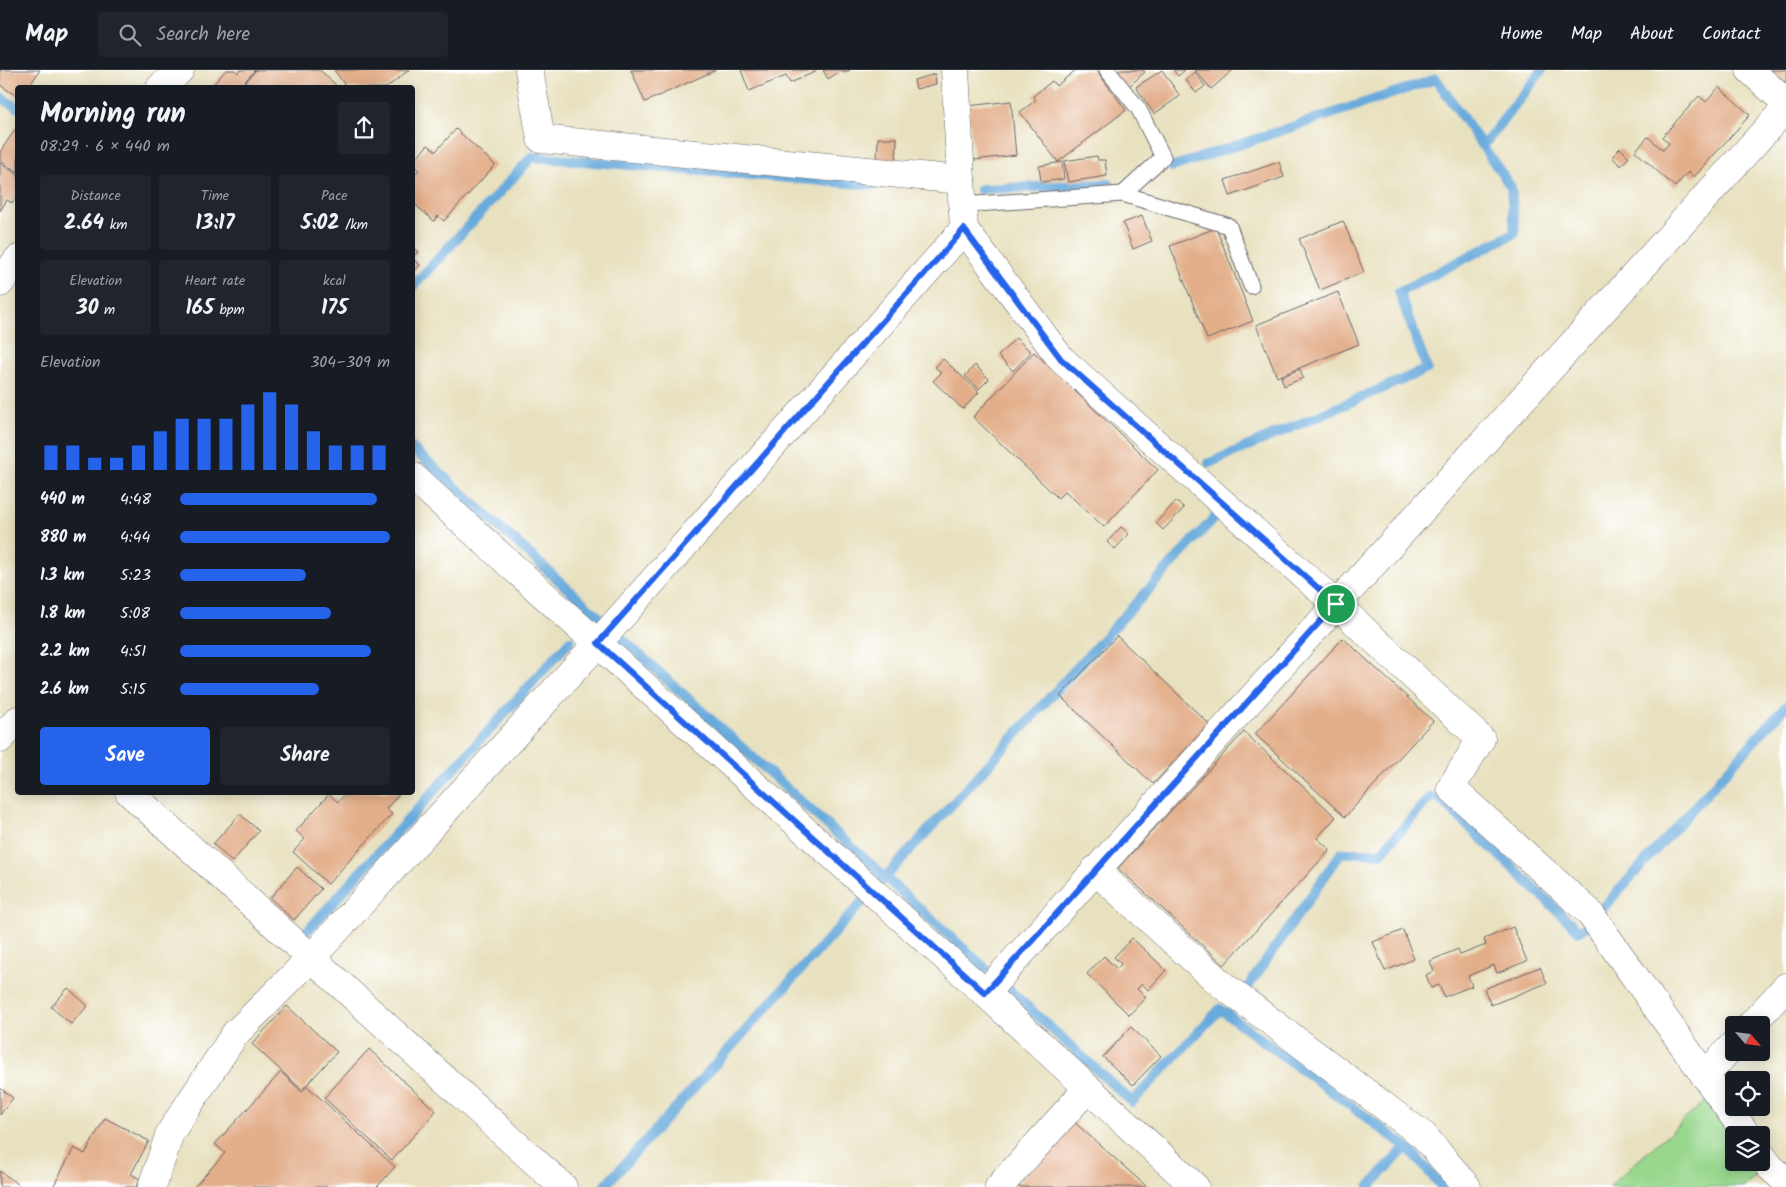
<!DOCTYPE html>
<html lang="en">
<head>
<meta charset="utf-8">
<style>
	body { margin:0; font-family:Kalam,sans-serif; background:#20242c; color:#f1f3f6; height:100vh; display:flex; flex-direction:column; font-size:19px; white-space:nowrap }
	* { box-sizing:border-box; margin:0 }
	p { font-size:16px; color:#9ea1a6 }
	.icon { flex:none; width:28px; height:28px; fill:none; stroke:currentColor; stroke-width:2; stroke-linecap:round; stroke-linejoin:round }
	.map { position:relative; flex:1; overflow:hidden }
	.details { position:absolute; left:15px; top:15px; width:400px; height:710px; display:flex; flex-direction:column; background:#171b24; border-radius:5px; box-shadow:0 2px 12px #0003 }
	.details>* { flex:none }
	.needle { width:32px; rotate:118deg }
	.fabs { position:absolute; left:1725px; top:946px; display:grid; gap:10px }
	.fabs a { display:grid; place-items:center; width:45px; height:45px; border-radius:5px; background:#171b24; box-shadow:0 2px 12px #0003; font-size:25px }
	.pin { position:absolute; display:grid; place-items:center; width:42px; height:42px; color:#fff; margin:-21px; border:2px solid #fff; border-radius:50%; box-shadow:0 1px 5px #0007 }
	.round { display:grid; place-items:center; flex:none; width:52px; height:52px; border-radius:5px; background:#20242c }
	.summary { display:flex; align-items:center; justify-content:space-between; height:85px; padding:0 25px }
	h1 { font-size:28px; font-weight:700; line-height:38px }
	.metrics { display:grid; grid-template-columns:repeat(3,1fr); gap:8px; height:85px; padding:5px 25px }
	.metrics div { display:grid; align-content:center; border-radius:5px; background:#20242c; text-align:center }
	.metrics b { font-size:21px; font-weight:700 }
	.metrics small { font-size:14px; font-weight:400 }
	.metrics p { font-size:14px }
	.chart { height:140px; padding:10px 25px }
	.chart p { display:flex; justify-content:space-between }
	.chart svg { width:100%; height:90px; margin-top:5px; stroke:#2563eb; stroke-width:6 }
	.primary-button { display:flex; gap:10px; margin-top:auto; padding:10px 25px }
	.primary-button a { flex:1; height:58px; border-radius:5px; background:#2563eb; color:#fff; font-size:20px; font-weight:700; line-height:58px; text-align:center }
	.primary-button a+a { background:#20242c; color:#f1f3f6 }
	ul { padding:0 25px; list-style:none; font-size:16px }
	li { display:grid; grid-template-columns:80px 60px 1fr; align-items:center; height:38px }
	li i { height:12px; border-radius:6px; background:#2563eb }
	header { display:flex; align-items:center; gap:30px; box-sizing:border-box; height:70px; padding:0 25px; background:#171b24; border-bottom:1px solid #363941 }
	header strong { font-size:24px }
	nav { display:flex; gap:28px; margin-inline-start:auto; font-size:18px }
	.search { width:350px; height:45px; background:#20242c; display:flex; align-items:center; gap:12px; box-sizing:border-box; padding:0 18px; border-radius:5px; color:#9ea1a6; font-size:19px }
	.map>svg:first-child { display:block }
	.green { fill:#98d78c; stroke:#5d7c64 }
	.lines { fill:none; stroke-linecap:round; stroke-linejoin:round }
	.stream { stroke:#69aadc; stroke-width:10 }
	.building { fill:#e3af8b }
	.service-casing { stroke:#676569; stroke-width:17 }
	.minor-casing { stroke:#676569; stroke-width:29 }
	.secondary-casing { stroke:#676569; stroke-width:29 }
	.service { stroke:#fff; stroke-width:15 }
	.minor { stroke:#fff; stroke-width:28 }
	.secondary { stroke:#fff; stroke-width:28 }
	.route-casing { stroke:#fff; stroke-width:10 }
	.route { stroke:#2563eb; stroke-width:6 }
</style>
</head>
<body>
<header>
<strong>Map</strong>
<div class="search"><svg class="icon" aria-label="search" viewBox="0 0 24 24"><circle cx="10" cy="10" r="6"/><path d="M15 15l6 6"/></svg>Search here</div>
<nav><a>Home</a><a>Map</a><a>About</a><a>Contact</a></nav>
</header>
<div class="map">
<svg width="1786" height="1117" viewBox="0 0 1786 1117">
	<rect width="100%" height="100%" fill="#fff"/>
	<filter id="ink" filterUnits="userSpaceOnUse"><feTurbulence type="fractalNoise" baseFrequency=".02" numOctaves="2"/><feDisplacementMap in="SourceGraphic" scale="10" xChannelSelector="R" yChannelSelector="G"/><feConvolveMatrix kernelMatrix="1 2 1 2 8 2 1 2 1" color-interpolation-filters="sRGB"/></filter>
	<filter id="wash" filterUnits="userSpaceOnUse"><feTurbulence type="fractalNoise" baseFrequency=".0096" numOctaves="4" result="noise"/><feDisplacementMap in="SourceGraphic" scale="20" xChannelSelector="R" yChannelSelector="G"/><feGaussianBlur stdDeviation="1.12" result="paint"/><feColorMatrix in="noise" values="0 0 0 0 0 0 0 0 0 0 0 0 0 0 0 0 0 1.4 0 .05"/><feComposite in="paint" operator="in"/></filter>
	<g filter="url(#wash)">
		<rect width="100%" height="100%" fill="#e8e1bf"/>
		<path class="green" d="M1711,1026L1734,1065V1092L1755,1093L1761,1102L1744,1117H1608Z"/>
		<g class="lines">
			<g class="stream">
				<path d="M0,27L18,38"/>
				<path d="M1483,76L1542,0"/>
				<path d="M1172,97L1436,9L1511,117L1515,163L1399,222L1427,299L1209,393"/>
				<path d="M980,119L1109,114"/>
				<path d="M412,217L532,87L874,115"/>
				<path d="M412,378L599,547"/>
				<path d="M619,566L986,899"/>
				<path d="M881,812L1214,448"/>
				<path d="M1603,838L1786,636"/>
				<path d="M307,861L570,571"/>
				<path d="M1247,918L1341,783H1381L1430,727L1439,728L1579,861L1588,855"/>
				<path d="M1008,919L1132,1032L1220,939L1409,1079L1442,1117"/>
				<path d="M604,1117L863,831"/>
				<path d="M1369,1117L1406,1077"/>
			</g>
		</g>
		<g id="blocks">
			<g class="building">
				<path d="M0,0H40L28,18H18V27L0,15Z"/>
				<path d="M226,0H235L238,3L240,0H255L239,18H210Z"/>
				<path d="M256,0H320L339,18H240Z"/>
				<path d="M334,0H409L386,18H347Z"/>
				<path d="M631,0H716L645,32Z"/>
				<path d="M741,0H815V2L790,13L786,6L749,21Z"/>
				<path d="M823,0H850L844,3L842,0L828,9Z"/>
				<path d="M1076,0H1096L1126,40L1058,92L1020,42L1036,30L1033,26L1052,11L1056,16Z"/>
				<path d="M1110,0H1143L1145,2L1126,19Z"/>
				<path d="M1162,0L1180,26L1154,44L1136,17Z"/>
				<path d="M1173,0H1185L1178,6Z"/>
				<path d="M1195,0H1233L1211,19Z"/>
				<path d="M1769,0H1786V12L1780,11Z"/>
				<path d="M1195,2L1205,16L1196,23L1186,10Z"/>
				<path d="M935,4L936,14L916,19L914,10Z"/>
				<path d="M1719,17L1750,45L1694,107L1688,102L1675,117L1635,81L1648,67L1663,80L1669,73L1662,67L1699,26L1706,32Z"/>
				<path d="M1011,31L1016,85L974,90L968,36Z"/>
				<path d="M18,55V102L0,91V82Z"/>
				<path d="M456,59L495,95L444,151L438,146L434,151L412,132V106L419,100L412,94V92L428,75L436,81Z"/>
				<path d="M878,68H897L896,91H877Z"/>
				<path d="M1620,78L1629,87L1621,96L1612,87Z"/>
				<path d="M1097,86L1098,90H1105L1107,106L1068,112L1064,91Z"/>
				<path d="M1062,92L1064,109L1041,112L1039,96Z"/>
				<path d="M1279,92L1284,107L1230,126L1225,110Z"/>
				<path d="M0,93L18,105V124L12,133L7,130L0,141Z"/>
				<path d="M1142,146L1152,171L1133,179L1123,153Z"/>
				<path d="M1343,151L1364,202L1320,220L1299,169Z"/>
				<path d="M1216,158L1253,251L1207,269L1170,176Z"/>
				<path d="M412,177L418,182L412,188Z"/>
				<path d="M412,188L420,195L412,203Z"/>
				<path d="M1338,222L1359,274L1277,307L1256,255Z"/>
				<path d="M1016,268L1031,282L1013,301L998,286Z"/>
				<path d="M1034,282L1158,400L1104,457L1065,421L1058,428L973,347Z"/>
				<path d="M943,289L979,322L963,339L933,311L941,303L935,297Z"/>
				<path d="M975,295L989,309L979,319L965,306Z"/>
				<path d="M1300,299L1303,308L1284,316L1281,307Z"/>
				<path d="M1176,431L1184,438L1163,460L1156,453Z"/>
				<path d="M1121,457L1129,464L1115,479L1107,472Z"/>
				<path d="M1117,566L1209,654L1153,714L1060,626Z"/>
				<path d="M1343,568L1433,651L1345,747L1255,664Z"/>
				<path d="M1244,662L1336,747L1317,768L1330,780L1224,895L1118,798Z"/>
				<path d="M347,722H401L386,739L392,744L328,814L293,782L305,769L296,761L329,724L338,732Z"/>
				<path d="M240,744L259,761L232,792L213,774Z"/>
				<path d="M297,797L321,819L294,850L270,828Z"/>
				<path d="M1513,857L1527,891L1497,903L1494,895L1468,906L1472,916L1444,927L1439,915L1431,918L1426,905L1434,901L1430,891L1458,879L1460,885L1486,875L1484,869Z"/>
				<path d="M1403,860L1414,889L1385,901L1373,872Z"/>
				<path d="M1132,868L1166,900L1148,920L1142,914L1137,919L1146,927L1129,945L1087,904L1104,886L1117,899L1121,894L1114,887Z"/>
				<path d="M1540,897L1547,913L1491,935L1484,919Z"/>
				<path d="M68,918L88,936L71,954L51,937Z"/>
				<path d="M287,936L337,982L302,1020L252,974Z"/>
				<path d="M1131,957L1161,986L1133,1015L1103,987Z"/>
				<path d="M369,979L436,1041L392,1090L324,1028Z"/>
				<path d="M281,1002L302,1022L307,1016L395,1097L377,1117H194L225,1083L215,1074Z"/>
				<path d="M0,1018L13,1028L0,1045Z"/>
				<path d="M105,1048L149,1071L131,1104L140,1109L136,1117H53L74,1078L85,1084Z"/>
				<path d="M1073,1051L1147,1117H1014Z"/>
				<path d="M0,1101L22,1117H0Z"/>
			</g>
		</g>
	</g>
	<g filter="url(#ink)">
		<use href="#blocks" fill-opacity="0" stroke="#676569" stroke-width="1"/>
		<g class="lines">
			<g class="service-casing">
				<g id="service">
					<path d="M1107,0L1138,38L1163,87L1123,124"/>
					<path d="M962,135L1123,124L1229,156L1251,216"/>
				</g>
			</g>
			<g class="minor-casing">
				<g id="minor">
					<path d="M529,0L541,69L961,110L964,159L1061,289L1336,534L1481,669L1451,718L1589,842L1747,1065"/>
					<path d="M955,0L961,110"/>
					<path d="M1750,0L1786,33"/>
					<path d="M412,406L985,923L1195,1117"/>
					<path d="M0,669L18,650"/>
					<path d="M129,722L563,1117"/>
					<path d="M1095,800L1221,914L1424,1066L1467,1117"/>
					<path d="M985,923L1786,38"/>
					<path d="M1751,955L1786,917"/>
					<path d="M1705,1006L1734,974"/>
					<path d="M1761,1085L1770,1097L1786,1111"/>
					<path d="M152,1117L170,1063L235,964L312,887L598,573L964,159"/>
					<path d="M999,1117L1087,1019"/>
				</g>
			</g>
			<g class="secondary-casing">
				<g id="secondary">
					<path d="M160,18L180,0"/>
					<path d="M0,213L18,189"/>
				</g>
			</g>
			<use href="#service" class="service"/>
			<use href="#minor" class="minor"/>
			<use href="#secondary" class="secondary"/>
		</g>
	</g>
	<g class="lines" filter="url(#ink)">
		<g class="route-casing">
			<path id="route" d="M964,159L1061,289L1336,534L985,923L598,573Z"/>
		</g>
		<use href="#route" class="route"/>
	</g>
</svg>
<div class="fabs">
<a><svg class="needle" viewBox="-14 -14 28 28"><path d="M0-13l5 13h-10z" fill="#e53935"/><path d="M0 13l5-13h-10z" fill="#9ea1a6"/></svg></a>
<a><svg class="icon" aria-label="locate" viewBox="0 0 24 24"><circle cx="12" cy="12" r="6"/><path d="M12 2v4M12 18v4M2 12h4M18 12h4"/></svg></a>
<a><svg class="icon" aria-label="layers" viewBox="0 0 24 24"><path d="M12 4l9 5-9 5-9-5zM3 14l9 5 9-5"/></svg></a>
</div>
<div class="pin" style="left:1336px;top:534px;background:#1e9e55"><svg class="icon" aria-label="arrive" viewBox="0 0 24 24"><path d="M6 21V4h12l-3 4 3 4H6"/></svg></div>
<section class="details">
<div class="summary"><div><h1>Morning run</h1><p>08:29 · 6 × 440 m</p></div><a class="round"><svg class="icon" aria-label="share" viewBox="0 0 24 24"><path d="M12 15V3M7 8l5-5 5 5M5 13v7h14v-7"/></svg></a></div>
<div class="metrics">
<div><p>Distance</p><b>2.64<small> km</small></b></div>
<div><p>Time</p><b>13:17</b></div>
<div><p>Pace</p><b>5:02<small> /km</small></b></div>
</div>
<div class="metrics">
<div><p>Elevation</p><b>30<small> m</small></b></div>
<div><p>Heart rate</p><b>165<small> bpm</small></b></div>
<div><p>kcal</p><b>175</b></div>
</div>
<div class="chart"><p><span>Elevation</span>304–309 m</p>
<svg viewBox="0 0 160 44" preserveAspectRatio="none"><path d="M5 44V32M15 44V32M25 44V38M35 44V38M45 44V32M55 44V25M65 44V19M75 44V19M85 44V19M95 44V12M105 44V6M115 44V12M125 44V25M135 44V32M145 44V32M155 44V32"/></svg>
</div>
<ul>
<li><b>440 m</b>4:48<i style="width:94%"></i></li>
<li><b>880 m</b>4:44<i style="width:100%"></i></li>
<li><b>1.3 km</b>5:23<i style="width:60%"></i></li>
<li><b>1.8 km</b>5:08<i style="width:72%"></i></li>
<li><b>2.2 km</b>4:51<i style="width:91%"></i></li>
<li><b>2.6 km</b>5:15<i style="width:66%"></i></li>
</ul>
<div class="primary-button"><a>Save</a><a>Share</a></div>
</section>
</div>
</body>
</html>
